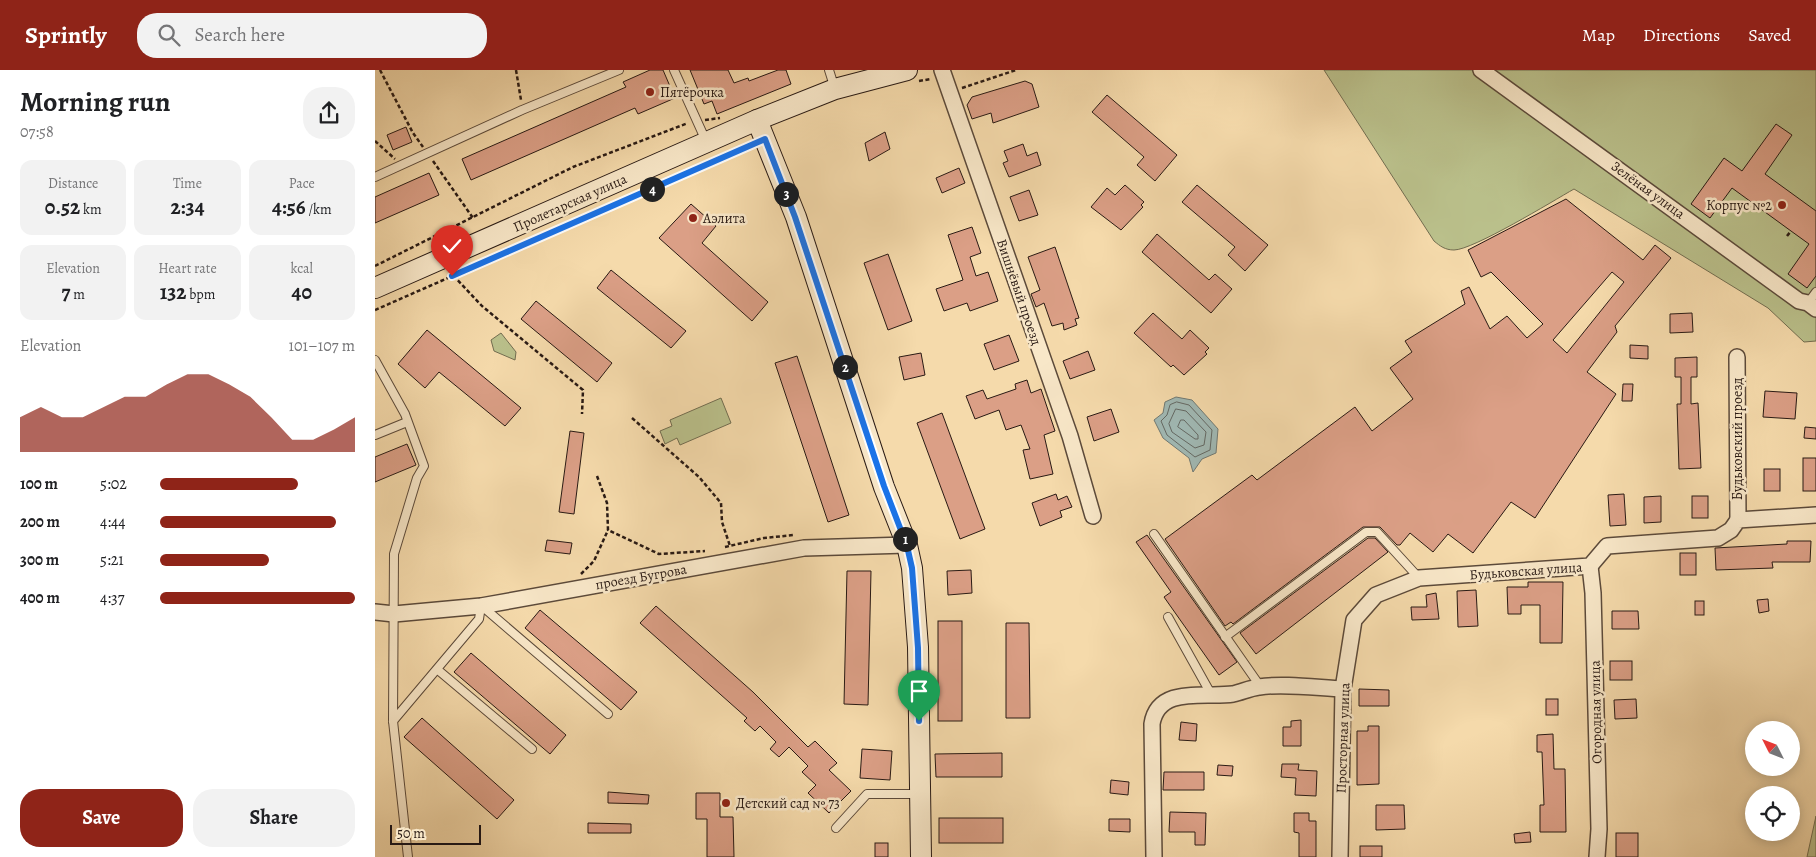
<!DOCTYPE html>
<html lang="en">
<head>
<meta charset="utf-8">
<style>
	body { margin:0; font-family:Alegreya,serif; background:#f2f2f2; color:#202124; height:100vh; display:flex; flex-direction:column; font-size:19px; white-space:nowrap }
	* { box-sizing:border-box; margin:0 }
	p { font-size:16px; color:#757577 }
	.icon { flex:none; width:28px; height:28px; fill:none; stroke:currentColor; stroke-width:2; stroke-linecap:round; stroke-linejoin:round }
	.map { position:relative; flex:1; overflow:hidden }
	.details { display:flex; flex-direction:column; background:#fff; width:375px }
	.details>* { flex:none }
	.needle { width:32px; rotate:312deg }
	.controls { position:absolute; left:1370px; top:651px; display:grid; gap:10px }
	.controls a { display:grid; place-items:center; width:55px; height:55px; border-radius:50%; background:#fff; box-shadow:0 2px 12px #0003; font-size:25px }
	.scale { position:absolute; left:15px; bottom:12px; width:91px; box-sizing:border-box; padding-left:5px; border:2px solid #291a14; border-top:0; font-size:14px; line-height:18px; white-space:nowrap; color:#291a14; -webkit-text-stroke:4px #f8e7c8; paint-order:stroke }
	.pin { position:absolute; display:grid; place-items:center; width:42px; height:42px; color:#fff; margin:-51px -21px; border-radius:50% 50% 50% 0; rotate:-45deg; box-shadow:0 0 5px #0007 }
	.pin .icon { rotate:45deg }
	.km { position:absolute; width:25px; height:25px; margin:-12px; border-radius:50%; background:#222; color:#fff; font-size:14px; line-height:25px; text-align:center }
	.round { display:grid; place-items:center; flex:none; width:52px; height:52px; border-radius:20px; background:#f2f2f2 }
	.headline { display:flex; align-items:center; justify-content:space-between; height:85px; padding:0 20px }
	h1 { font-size:28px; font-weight:600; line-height:38px }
	.figures { display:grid; grid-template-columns:repeat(3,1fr); gap:8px; height:85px; padding:5px 20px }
	.figures div { display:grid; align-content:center; border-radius:12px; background:#f2f2f2; text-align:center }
	.figures b { font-size:21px; font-weight:600 }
	.figures small { font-size:14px; font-weight:400 }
	.figures p { font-size:14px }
	.chart { height:140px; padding:10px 20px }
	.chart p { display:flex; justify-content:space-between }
	.chart svg { width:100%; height:90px; margin-top:5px; fill:#8f2418; opacity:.7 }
	.button { display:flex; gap:10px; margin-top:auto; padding:10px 20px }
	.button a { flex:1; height:58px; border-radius:20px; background:#8f2418; color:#fff; font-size:20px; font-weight:600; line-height:58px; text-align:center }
	.button a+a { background:#f2f2f2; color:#202124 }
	ul { padding:0 20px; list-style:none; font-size:16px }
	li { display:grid; grid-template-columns:80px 60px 1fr; align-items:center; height:38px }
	li i { height:12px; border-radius:6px; background:#8f2418 }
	header { display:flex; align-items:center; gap:30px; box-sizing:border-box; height:70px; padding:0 25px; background:#8f2418; color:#fff }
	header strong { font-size:24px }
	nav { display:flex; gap:28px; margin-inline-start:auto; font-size:18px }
	.search { width:350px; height:45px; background:#f2f2f2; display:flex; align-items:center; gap:12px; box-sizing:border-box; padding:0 18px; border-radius:20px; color:#757577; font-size:19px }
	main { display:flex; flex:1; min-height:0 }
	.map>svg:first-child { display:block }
	.green { fill:#bac08b; stroke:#726d50 }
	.water { fill:#a0b8b3; stroke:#707973 }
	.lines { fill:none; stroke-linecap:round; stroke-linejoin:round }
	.shore { stroke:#646964; stroke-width:1 }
	.building { fill:#db9f86; stroke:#291a14; fill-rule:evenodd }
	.lane-casing { stroke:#5c4a3a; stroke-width:10 }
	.street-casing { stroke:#5c4a3a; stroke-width:18 }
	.secondary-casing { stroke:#291a14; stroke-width:22 }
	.path { stroke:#291a14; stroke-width:2.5; stroke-dasharray:4 2.5; stroke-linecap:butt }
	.lane { stroke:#f8e7c8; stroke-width:8 }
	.street { stroke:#f8e7c8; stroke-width:15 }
	.secondary { stroke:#f8e7c8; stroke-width:20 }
	.route-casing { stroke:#fff; stroke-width:10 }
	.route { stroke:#1a73e8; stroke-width:6 }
	.poi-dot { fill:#8f2418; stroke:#f8e7c8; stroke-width:2 }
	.labels { text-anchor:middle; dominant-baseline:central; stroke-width:5; stroke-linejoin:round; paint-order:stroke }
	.poi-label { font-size:14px; fill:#291a14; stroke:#f8e7c8; text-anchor:start }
	.street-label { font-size:14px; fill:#291a14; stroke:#f8e7c8 }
</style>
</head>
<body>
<header>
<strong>Sprintly</strong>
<div class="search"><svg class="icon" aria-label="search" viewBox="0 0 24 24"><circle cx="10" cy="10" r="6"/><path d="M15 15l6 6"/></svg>Search here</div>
<nav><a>Map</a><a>Directions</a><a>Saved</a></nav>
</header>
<main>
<section class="details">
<div class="headline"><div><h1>Morning run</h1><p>07:58</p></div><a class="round"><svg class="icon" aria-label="share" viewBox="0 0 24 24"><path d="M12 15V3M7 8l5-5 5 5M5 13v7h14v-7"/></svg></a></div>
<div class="figures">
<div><p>Distance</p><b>0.52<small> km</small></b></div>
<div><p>Time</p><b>2:34</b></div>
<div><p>Pace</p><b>4:56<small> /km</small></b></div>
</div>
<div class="figures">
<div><p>Elevation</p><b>7<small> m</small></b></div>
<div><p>Heart rate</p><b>132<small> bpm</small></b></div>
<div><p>kcal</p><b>40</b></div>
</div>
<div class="chart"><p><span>Elevation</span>101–107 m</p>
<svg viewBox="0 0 160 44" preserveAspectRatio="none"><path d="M0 44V27L10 22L20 27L30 27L40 22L50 17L60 17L70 11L80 6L90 6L100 11L110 17L120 27L130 38L140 38L150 33L160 27V44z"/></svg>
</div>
<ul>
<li><b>100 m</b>5:02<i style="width:71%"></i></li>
<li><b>200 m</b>4:44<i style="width:90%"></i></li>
<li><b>300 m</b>5:21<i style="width:56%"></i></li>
<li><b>400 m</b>4:37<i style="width:100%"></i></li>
</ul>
<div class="button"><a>Save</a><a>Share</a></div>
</section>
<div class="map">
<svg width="1441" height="787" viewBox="0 0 1441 787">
	<rect width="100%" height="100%" fill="#f5daab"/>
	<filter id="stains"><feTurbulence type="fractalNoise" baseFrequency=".004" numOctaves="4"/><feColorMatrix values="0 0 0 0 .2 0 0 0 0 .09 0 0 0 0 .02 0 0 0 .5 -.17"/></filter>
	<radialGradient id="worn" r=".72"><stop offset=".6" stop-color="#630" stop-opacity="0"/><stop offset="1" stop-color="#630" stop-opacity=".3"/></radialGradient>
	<g class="green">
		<path d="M949,0H1441V271L1429,272L1393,238L1199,119C1178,131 1098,180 1079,180C1070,180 1065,176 1059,171Z"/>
		<path d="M126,263L141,282L140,290L119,281L116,270Z"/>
		<path d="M346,328L356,353L305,375L302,368L290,374L285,361L297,356L295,350Z"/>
		<path d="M1441,746V787H1432Z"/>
	</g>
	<path class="water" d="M801,327L817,330L843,359L841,383L827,389L818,402L814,388L788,368L779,350L788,343L790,332Z"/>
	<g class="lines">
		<g class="shore">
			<path d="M802,332L814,335L837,360L835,380L820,387L792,365L786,351L792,345L795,335Z"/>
			<path d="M801,339L811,341L831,362L829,375L820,378L797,362L794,354Z"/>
			<path d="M806,350H809L823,365V369H820L803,357Z"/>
		</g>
	</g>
	<g class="building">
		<path d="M275,0H288L300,28L263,44L260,38L96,110L87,89L251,17L248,12Z"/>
		<path d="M315,0H353L359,13L373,8L374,11L403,0H411L416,14L342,44L337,31L329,34Z"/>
		<path d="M650,11L657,14L664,37L618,53L616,43L597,49L592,35L597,27Z"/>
		<path d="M732,25L802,85L780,111L762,95L769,87L717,42Z"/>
		<path d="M1401,54L1417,65L1390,104L1441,141V206L1432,218L1413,204L1434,174L1416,161L1357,118L1335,148L1316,134L1349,88L1367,101Z"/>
		<path d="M31,57L37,72L18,80L12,65Z"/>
		<path d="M510,62L515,79L494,91L490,73Z"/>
		<path d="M648,74L652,86L662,82L666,95L634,107L628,93L633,91L629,81Z"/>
		<path d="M584,98L590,113L567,123L561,108Z"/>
		<path d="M54,103L64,125L0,153V127Z"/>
		<path d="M750,115L769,132L766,135L768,137L746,160L716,137L732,118L740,125Z"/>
		<path d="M822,115L893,175L870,201L853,185L860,177L807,132Z"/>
		<path d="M654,120L663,145L644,151L635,127Z"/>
		<path d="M1191,129L1268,190L1280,175L1296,188L1240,256L1242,262L1212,302L1241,324L1160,448L1136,432L1098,483L1073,464L1058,482L1035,463L1025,475H1022L1005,457H988L858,554L856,552L850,556L790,469L877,405L882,410L980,337L997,361L1038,329L1015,298L1037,282L1030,271L1090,234L1086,221L1094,217L1115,259L1132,246L1152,268L1168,254L1116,202L1106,207L1093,180ZM1237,202L1249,212L1192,283L1178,270Z"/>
		<path d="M316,134L341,156L327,173L393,232L377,251L284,168Z"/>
		<path d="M597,157L606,183L595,187L601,206L613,202L623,231L595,241L592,233L569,241L561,219L588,210L573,165Z"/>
		<path d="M782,164L834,210L840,204L857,219L836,243L767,182Z"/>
		<path d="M680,177L704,248L700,249L702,255L689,260L688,253L677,256L669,233L661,237L656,224L665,220L653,187Z"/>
		<path d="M513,184L537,251L513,260L489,193Z"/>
		<path d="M236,200L311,261L296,278L222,218Z"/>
		<path d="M161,231L237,293L222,312L146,249Z"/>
		<path d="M778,243L807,269L815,260L834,278L830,282L832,284L809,305L798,295L796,297L759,263Z"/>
		<path d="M1317,243L1318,262L1295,263V244Z"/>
		<path d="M52,260L146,338L130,356L64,302L50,318L23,294Z"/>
		<path d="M634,265L644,291L619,300L609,274Z"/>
		<path d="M1255,275L1273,276V289L1255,288Z"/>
		<path d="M713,281L720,300L695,309L688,291Z"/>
		<path d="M546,283L550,305L529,310L524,287Z"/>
		<path d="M422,286L474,445L453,452L400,293Z"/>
		<path d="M1322,287V307H1316V334L1323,333L1326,398L1304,399L1302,334H1306V307H1300V288Z"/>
		<path d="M652,310L656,323L666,319L680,361L669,365L678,404L655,409L648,380L655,379L646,355L631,360L624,340L600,349L591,326L608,320L612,329L641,319L640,314Z"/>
		<path d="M1248,314H1258L1257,331H1247Z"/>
		<path d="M1390,321L1422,323L1420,349L1388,347Z"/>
		<path d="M736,339L744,362L719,371L712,347Z"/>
		<path d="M567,343L610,459L585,469L542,353Z"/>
		<path d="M1430,357L1441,358V369L1429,368Z"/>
		<path d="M195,361L209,363L199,444L184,442Z"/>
		<path d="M32,374L41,395L0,412V387Z"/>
		<rect x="1428" y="388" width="13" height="33"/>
		<rect x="1389" y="399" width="16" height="22"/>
		<path d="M681,424L683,430L692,426L697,437L685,441L687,447L665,456L657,433Z"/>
		<path d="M1249,424L1251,455L1235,456L1233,425Z"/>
		<path d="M1286,426V452L1269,453V427Z"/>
		<rect x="1317" y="426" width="16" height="22"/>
		<path d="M772,465L862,592L844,605L789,527L796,522L761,472Z"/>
		<path d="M993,468H1000L1013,482L881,584L865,563Z"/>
		<path d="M172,470L197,473L195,484L170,481Z"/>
		<path d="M1412,471H1436L1435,492H1397L1398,498L1341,500L1340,478L1412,474Z"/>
		<rect x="1305" y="483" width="16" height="22"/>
		<path d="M596,500L597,523L573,525L572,501Z"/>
		<path d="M472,501H496L493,635L469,634Z"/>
		<path d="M1153,512H1188L1187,573H1165V535H1146V544H1133L1132,517H1153Z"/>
		<path d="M1101,520L1103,556L1083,557L1082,521Z"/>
		<path d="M1061,523L1064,549L1037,550L1036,537H1052L1051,525Z"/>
		<path d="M1393,529L1394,541L1384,543L1382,530Z"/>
		<rect x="1320" y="531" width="9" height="14"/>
		<path d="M281,536L378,622L433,677L440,671L462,693L454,700L476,721L454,743L433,723L441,715L427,702L433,696L414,677L404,687L395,679L401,672L385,656L380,661L369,651L372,648L265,553Z"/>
		<path d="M165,540L262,622L246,640L150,558Z"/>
		<path d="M1237,541H1263L1264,559H1237Z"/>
		<rect x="563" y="551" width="24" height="100"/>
		<path d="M631,553H654L655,648H631Z"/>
		<path d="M96,583L191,665L175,684L79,602Z"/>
		<rect x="1235" y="591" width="22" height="19"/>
		<path d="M984,619L1014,620V636H984Z"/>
		<rect x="1171" y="629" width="12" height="16"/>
		<path d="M1261,629L1262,648L1240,649L1239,630Z"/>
		<path d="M47,648L139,730L122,749L29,667Z"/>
		<path d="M926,650V676H908V657H916V651Z"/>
		<path d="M806,652L822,654L821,671L804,670Z"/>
		<path d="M993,656H1004V714L982,715V661H993Z"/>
		<path d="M1178,664L1179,699H1190L1191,762H1165V735H1169L1167,682H1162V665Z"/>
		<path d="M487,679L517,681L515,710L485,708Z"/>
		<path d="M627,683V707H561L560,684Z"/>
		<path d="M907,694H924L923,700L942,701L941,726L920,725L921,708L906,707Z"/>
		<path d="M843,695L858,696L857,706L842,705Z"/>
		<path d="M789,702H829V720H788Z"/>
		<path d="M736,710L754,712L753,725L735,723Z"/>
		<path d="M233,722L274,725L273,734L233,733Z"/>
		<path d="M321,723H345V747H358L359,787H332V749H321Z"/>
		<path d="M1001,735H1029L1030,759L1001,760Z"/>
		<path d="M795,742L831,743L830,775H820V762H794Z"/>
		<path d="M919,743H934V751H941V787H924V763L919,762Z"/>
		<rect x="564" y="748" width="64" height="25"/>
		<path d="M734,749H755V762L734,761Z"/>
		<path d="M213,753L256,754V763H213Z"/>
		<path d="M1155,762L1156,772L1140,773L1139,764Z"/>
		<rect x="1241" y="763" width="22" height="24"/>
		<rect x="500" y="773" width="13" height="14"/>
		<rect x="985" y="776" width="22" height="11"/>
	</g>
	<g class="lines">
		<g class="lane-casing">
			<g id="lane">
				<path d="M299,0L331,71"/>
				<path d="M454,0L460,19"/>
				<path d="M0,107L147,40L244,0"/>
				<path d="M1433,233L1441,222"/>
				<path d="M0,290L30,344L49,396L42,408L19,484L18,651L33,787"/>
				<path d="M0,365L32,352"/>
				<path d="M779,464L885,616"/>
				<path d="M108,537L233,644"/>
				<path d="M793,547L836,624"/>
				<path d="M850,567L991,462H1002L1044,508"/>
				<path d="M63,600L157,679"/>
				<path d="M18,651L104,549L106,536"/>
				<path d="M461,758L492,724H543"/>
			</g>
		</g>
		<g class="street-casing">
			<g id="street">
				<path d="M567,0L695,366L718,446"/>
				<path d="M1106,0L1424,231L1433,233L1441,239"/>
				<path d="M1362,287L1363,450"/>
				<path d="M1215,496L1218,523L1224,759L1222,787"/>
				<path d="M0,542L19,544L106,536L429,478L532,475"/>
				<path d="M779,787L777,654C783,615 831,628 858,624C867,622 875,618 884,617C908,613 944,618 968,619"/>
				<path d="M965,787L968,619L979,550L1001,525L1044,508L1215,496L1232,476L1343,468L1356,460L1363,450L1441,445"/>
			</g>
		</g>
		<g class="secondary-casing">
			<g id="secondary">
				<path d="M382,50L421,147L509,417L532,475L537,498L543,577L546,787"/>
				<path d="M0,218L382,50L460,19L532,0"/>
			</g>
		</g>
		<g class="path">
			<path d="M5,0L38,63L48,77"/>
			<path d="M141,0L146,30"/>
			<path d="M544,11L556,9"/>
			<path d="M587,18L641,0"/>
			<path d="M330,50L345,48"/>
			<path d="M0,71L20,89"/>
			<path d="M58,91L98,148"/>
			<path d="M1371,136L1375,131"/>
			<path d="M1412,166L1416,161"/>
			<path d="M0,196L198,97L313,53"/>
			<path d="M74,201L107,236L208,320L207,344"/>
			<path d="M0,240L376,75"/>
			<path d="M257,348L324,407L346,433L347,452L355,476"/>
			<path d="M222,406L232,433L233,460L284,484L330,481"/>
			<path d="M350,477L389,468L419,465"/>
			<path d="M206,504L219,491L233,460"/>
		</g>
		<use href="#lane" class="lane"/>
		<use href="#street" class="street"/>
		<use href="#secondary" class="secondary"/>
	</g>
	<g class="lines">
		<g class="route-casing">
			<path id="route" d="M77,206L390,69L420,147L509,416L532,476L537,498L543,578L544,651"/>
		</g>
		<use href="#route" class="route"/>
	</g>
	<g class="poi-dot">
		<circle cx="275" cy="22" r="5"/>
		<circle cx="1407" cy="135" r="5"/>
		<circle cx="318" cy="148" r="5"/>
		<circle cx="351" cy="733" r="5"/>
	</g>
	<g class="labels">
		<g class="poi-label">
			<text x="285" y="22">Пятёрочка</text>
			<text x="1397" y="135" text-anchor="end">Корпус №2</text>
			<text x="328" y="148">Аэлита</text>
			<text x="361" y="733">Детский сад № 73</text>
		</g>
		<g class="street-label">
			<text transform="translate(1273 120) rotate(36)">Зелёная улица</text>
			<text transform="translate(195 133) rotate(-24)">Пролетарская улица</text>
			<text transform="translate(644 222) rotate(71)">Вишнёвый проезд</text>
			<text transform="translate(1362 369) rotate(-90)">Будьковский проезд</text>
			<text transform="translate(1151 501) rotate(-4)">Будьковская улица</text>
			<text transform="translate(266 507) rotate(-10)">проезд Бугрова</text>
			<text transform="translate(1221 642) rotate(-91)">Огородная улица</text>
			<text transform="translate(968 668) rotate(-88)">Просторная улица</text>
		</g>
	</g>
	<rect width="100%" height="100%" filter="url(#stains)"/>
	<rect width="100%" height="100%" fill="url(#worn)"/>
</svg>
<div class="controls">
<a><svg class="needle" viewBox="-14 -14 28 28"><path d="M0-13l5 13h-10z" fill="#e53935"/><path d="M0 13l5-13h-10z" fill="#757577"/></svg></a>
<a><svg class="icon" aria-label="locate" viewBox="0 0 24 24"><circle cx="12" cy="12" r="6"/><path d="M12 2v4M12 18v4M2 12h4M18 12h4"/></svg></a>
</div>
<div class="scale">50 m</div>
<div class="pin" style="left:544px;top:651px;background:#1e9e55"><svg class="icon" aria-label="arrive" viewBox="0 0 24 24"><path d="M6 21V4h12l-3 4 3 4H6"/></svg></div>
<div class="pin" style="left:77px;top:206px;background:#d93025"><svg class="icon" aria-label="check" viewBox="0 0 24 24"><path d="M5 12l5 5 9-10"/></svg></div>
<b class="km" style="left:530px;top:469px">1</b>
<b class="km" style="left:470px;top:297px">2</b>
<b class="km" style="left:411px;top:124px">3</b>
<b class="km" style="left:277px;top:119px">4</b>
</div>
</main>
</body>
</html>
